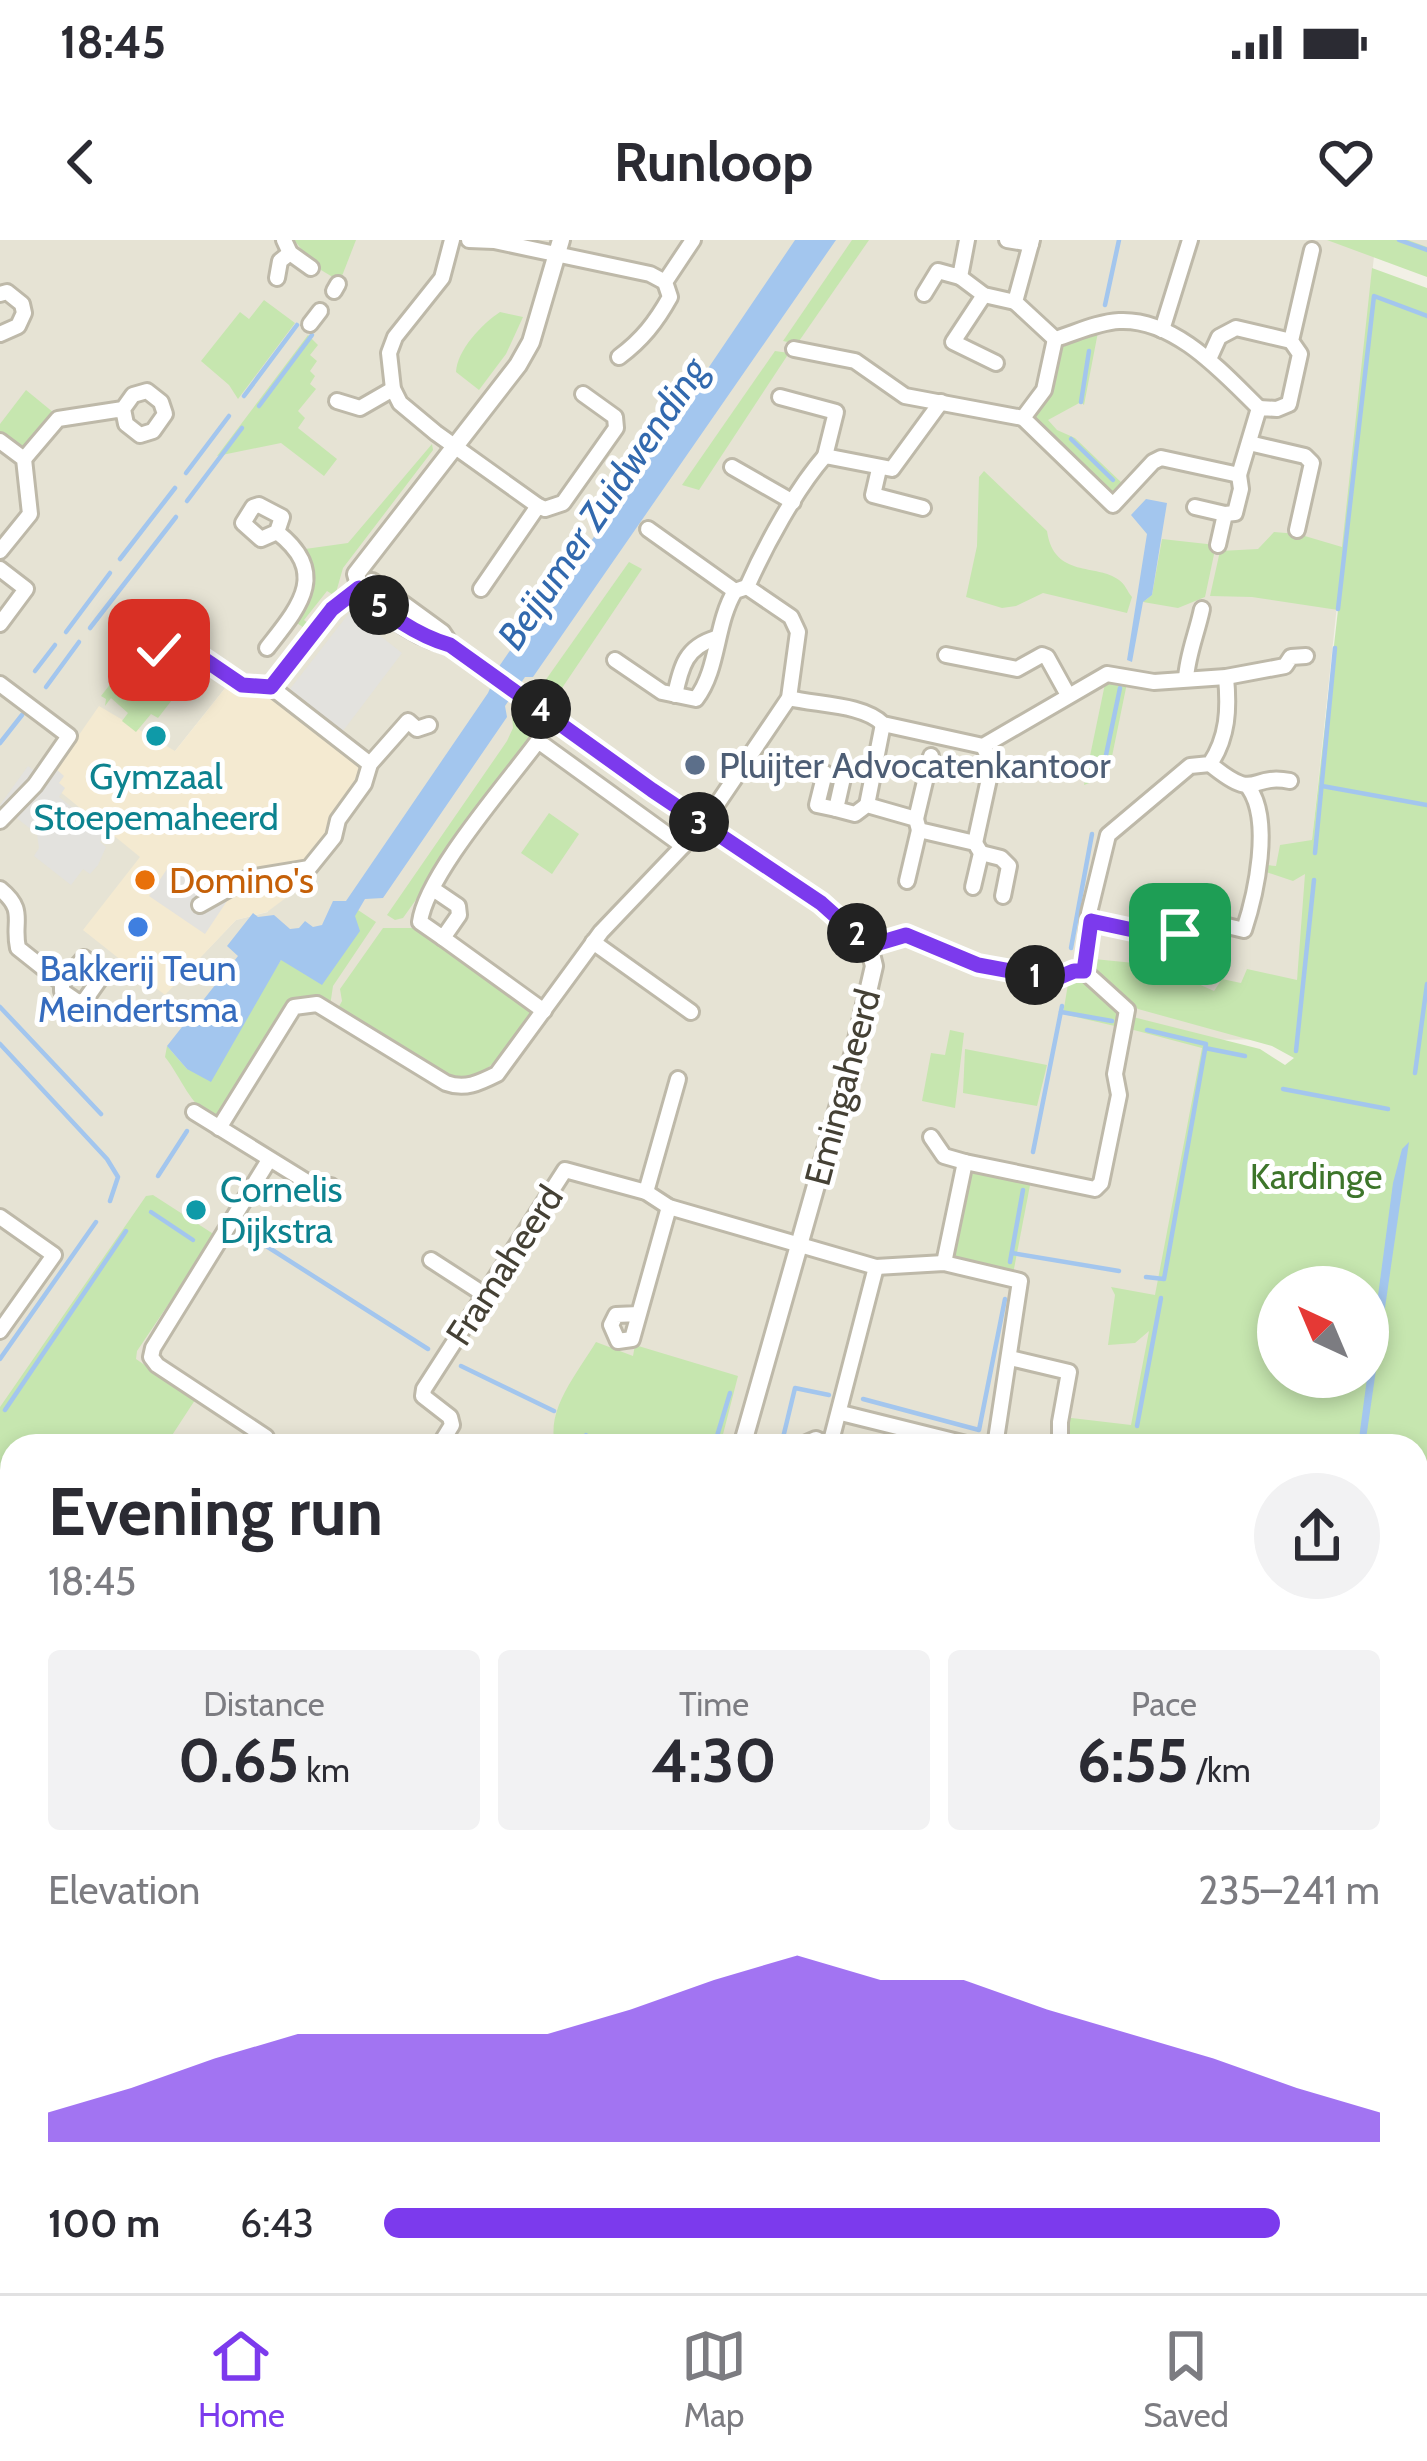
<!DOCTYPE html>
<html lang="en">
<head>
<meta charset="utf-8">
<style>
	body { margin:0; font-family:Cabin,sans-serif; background:#f2f2f3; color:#2b2b33; height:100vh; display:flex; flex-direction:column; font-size:45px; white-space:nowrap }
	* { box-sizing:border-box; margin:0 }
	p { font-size:39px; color:#7c7c81 }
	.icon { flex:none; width:66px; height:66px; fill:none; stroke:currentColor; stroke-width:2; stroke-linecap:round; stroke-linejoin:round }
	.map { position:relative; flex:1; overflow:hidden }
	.panel { position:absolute; left:0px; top:1194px; width:1428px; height:861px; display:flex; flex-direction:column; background:#fff; border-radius:36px 36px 0 0; box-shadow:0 6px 18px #0003 }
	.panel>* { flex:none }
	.needle { width:78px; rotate:316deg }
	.fabs { position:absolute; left:1257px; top:1026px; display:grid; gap:24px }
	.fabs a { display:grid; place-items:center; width:132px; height:132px; border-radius:50%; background:#fff; box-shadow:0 6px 18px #0003; font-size:60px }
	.pin { position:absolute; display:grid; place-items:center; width:102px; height:102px; color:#fff; margin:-51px; border-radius:24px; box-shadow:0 6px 18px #0006 }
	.km { position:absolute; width:60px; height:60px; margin:-30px; border-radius:50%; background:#222; color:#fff; font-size:33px; line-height:60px; text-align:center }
	.round { display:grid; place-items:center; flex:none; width:126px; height:126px; border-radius:63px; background:#f2f2f3 }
	.head { display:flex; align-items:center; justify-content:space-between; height:204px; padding:0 48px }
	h1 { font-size:66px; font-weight:700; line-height:90px }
	.metrics { display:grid; grid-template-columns:repeat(3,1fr); gap:18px; height:204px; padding:12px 48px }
	.metrics div { display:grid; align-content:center; border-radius:12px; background:#f2f2f3; text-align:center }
	.metrics b { font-size:60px; font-weight:700 }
	.metrics small { font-size:33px; font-weight:400 }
	.metrics p { font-size:33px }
	.chart { height:336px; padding:24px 48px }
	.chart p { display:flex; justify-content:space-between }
	.chart svg { width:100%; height:216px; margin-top:12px; fill:#7c3aed; opacity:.7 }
	ul { padding:0 48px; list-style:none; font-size:39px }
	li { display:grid; grid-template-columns:192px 144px 1fr; align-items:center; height:90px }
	li i { height:30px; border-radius:15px; background:#7c3aed }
	.status { display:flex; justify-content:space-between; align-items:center; height:84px; padding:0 60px; background:#fff; direction:ltr }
	.status svg { height:33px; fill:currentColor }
	header { display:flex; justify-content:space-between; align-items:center; height:156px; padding:0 48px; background:#fff; font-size:54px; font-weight:700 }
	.tab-bar { display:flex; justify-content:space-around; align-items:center; height:168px; border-top:3px solid #e1e1e2; background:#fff; font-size:33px; color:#7c7c81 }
	.tab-bar a { display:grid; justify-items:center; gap:6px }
	.tab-bar .active { color:#7c3aed }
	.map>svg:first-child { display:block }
	.residential { fill:#e6e3d4; fill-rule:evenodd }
	.commercial { fill:#f4ead1 }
	.green { fill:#c6e6af; fill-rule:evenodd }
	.parking { fill:#e3e2de }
	.water { fill:#a3c6ee }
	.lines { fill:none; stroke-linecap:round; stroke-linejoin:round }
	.stream { stroke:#a3c6ee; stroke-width:4.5 }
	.minor-casing { stroke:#beb9a9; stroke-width:20 }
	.tertiary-casing { stroke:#beb9a9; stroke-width:22 }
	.trunk-casing { stroke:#d9b339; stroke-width:30 }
	.minor { stroke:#fff; stroke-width:14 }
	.tertiary { stroke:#fff; stroke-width:16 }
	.trunk { stroke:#fae480; stroke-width:24 }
	.route-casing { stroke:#fff; stroke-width:24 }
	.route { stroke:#7c3aed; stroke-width:15 }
	.culture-dot { fill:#0f9aa8; stroke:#fff; stroke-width:4.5 }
	.service-dot { fill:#5c6f8a; stroke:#fff; stroke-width:4.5 }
	.food-dot { fill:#e8710a; stroke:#fff; stroke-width:4.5 }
	.shop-dot { fill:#3f7fe0; stroke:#fff; stroke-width:4.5 }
	.labels { text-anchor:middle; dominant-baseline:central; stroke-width:10; stroke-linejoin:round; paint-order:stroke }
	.service-label { font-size:36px; fill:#4e5e75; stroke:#fff; text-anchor:start }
	.culture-label { font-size:36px; fill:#0d838f; stroke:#fff }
	.food-label { font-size:36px; fill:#c56008; stroke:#fff; text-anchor:start }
	.shop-label { font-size:36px; fill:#366cbe; stroke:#fff }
	.street-label { font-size:36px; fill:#454135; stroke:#fff }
	.park-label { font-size:36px; fill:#3d752a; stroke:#fff }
	.water-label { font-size:39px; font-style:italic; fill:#3269ae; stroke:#fff }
</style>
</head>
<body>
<div class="status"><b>18:45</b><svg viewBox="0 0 49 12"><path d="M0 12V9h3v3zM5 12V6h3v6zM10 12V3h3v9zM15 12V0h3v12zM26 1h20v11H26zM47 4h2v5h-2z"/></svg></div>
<header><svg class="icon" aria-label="back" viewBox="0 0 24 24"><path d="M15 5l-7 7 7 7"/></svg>Runloop<svg class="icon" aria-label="heart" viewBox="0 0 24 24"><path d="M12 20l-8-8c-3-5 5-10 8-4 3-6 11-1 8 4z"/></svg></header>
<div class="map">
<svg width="1427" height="2053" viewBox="0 0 1427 2053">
	<rect width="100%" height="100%" fill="#f2f0e6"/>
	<g class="residential">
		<path d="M0,0H1427V27L1374,16L1291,799L1206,800L1133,1206H27L0,1187ZM230,442L268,672L236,680L165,754L84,690L141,618L175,511Z"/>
		<path d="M0,1578L12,1585V2043H531L529,2053H0Z"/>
	</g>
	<path class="commercial" d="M230,442L282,447L371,517V547L311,639L267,672L236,680L165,755L83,690L140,617L47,541L99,466L175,511Z"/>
	<g class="green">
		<path d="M294,0H356L342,36L336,39L316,27Z"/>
		<path d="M852,0H869L797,104L783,101Z"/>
		<path d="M1327,0H1408L1427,7V37Z"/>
		<path d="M1372,28L1427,48V1338H1416V1206H1062L1063,1177L1131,1185L1149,1091L1135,1103L1108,1105L1115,1055L1111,1047L1155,1055L1202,808L1130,789L1133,777L1260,809L1285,825L1294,818L1272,806L1138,769L1092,733L1094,719L1134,723L1136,716L1214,751L1222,739L1241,743L1247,729L1297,740L1305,634L1293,641L1266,632V625L1276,626L1280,605L1312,600L1338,370L1252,357L1210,356L1220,311L1258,309L1274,292L1298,294L1342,307ZM1278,1047H1368V1137H1278Z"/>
		<path d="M264,60L295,83L238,159L229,145L201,121L240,72L249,79Z"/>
		<path d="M500,72L523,77L506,114L479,150L456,132C457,110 482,84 500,72Z"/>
		<path d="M1098,92L1084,165L1081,162L1048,180L1057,190L1075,198L1124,245L1112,253L1031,180L1046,157L1060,105Z"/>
		<path d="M308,95L318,105L310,115L317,121L310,131L315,136L310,144L316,149L298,171L305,178L298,188L337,219L324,236L281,203L217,216Z"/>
		<path d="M775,111L789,113L699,250L682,245Z"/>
		<path d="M26,150L54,173L28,206L14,208L0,197V184Z"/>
		<path d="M432,204L433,210L343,328L335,356L327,351L304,380L311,386L307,390L297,383L296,376L308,361L305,309L348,303Z"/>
		<path d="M984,231L1047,291C1054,339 1097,323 1119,340C1125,344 1127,351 1132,357L1127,373L1043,353L1016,366L1002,368L966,357L977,306L979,237Z"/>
		<path d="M1162,299L1216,305L1205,357L1178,368L1143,362L1152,355Z"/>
		<path d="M629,322L642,329L552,463L538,454L540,448Z"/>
		<path d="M152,416L172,430L180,429L186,421L196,429L158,478L151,474L136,492L122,481L128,473L111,458L105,466L106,459L101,456L122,429L132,437L141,427L149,433L154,426L147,420Z"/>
		<path d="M1106,439L1127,443L1108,536L1084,545Z"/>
		<path d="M517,475L536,491L403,678L395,680L387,675L507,501L513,488L512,476Z"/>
		<path d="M549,573L579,594L552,634L521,613Z"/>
		<path d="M358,670L376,682L333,746L330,766L313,756L298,757L215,879C188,863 183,840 165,817L167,806L187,829L257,758L281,720Z"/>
		<path d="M383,688H418L529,768L531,772C507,807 495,838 449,840L337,770L342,761L340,749Z"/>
		<path d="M1080,737L1120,772L1119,787L1063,774L1069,738Z"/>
		<path d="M950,790L964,793L955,868L922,861L931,813L945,815Z"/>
		<path d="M965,809L1047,825L1037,866L963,853Z"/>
		<path d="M978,931L1031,940L1013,1034L962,1023L955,1018L968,937Z"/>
		<path d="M153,955L215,995L137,1111L136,1119L195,1160L165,1206H12V1418L0,1413V1167L146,956Z"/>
		<path d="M596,1102L633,1116L635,1105L738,1136L720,1206H556C544,1171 579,1131 596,1102Z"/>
		<path d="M1416,1367H1427V1563L1416,1562Z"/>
		<path d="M1416,1655C1427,1735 1427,1817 1416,1898Z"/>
		<path d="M0,1864L12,1867V2043H37L0,2053Z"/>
		<path d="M1416,2038L1427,2040V2053H1264L1266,2043H1416Z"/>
		<path d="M552,2043H716L715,2053H556Z"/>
		<path d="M821,2043H1256L1255,2053H820Z"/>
	</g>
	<g class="parking">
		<path d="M350,372L402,413L343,491L290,449Z"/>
		<path d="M28,526L38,533L56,529L64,536L59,543L65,548L59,557L106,594L100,602L106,607L98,625L90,634L83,629L71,645L34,616L39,608L37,594L0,565Z"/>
		<path d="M171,623L227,661L205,694L149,656Z"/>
	</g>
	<g class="water">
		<path d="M795,0H836L533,437H525L505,466L507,477L383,658L365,659L355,676L360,691L322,745L281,720L211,842L187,829L167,806L238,716L227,706L253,673L258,677L274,675L290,689L299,688L305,681L313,687L322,685L333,661H346L488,453L500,425L547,357L558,350Z"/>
		<path d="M1146,259L1167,263L1152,355L1143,362L1132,422L1127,420L1147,294L1131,275Z"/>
		<path d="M1409,902L1365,1206H1358L1393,943L1402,909Z"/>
	</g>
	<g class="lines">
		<g class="stream">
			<path d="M1399,0L1427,10"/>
			<path d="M1105,65L1119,0"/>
			<path d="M244,156L297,85"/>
			<path d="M1081,162L1089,111"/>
			<path d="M259,166L312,95"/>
			<path d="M1071,199L1113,240"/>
			<path d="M186,233L229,176"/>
			<path d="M187,261L242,188"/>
			<path d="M120,319L175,248"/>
			<path d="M1338,369L1374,56L1427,76"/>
			<path d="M90,388L176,277"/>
			<path d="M66,392L110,333"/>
			<path d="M35,431L55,405"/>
			<path d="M46,447L79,402"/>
			<path d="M0,503L22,475"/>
			<path d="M1101,539L1120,448"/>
			<path d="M1322,546L1427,565"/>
			<path d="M1315,613L1335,408"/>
			<path d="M1071,708L1092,594"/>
			<path d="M0,767L101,874"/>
			<path d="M1061,772L1112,781"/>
			<path d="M0,804L107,919L118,937L110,961"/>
			<path d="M1205,808L1245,816"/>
			<path d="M1296,811L1314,640"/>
			<path d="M1415,833L1427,744"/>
			<path d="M1283,849L1388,869"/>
			<path d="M1033,912L1062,766"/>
			<path d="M158,936L187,891"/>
			<path d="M151,972L193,1000"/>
			<path d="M252,997L428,1109"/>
			<path d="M1012,1013L1119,1031"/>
			<path d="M1010,1022L1023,950"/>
			<path d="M1146,1037L1164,1039L1206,804L1147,790"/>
			<path d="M0,1119L96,982"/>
			<path d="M461,1126L554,1171"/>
			<path d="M863,1159L979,1190L1005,1059"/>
			<path d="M5,1170L126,991"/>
			<path d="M1137,1186L1161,1058"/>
			<path d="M582,1206L586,1195"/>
			<path d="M714,1206L730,1153"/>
			<path d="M781,1206L795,1148L829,1155"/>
			<path d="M659,2043L666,2053"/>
			<path d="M1363,2043L1427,2049"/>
			<path d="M909,2053L911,2043"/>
			<path d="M1082,2053L1083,2043"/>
			<path d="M1287,2053L1289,2043"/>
		</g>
		<g class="minor-casing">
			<g id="minor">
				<path d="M284,0L290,13L311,28"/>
				<path d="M452,0L442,38L395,97L389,113L393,149L400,163L436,193L538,266"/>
				<path d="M469,0L494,1L650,34L665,42"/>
				<path d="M1007,0L1031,4"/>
				<path d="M1032,0L1015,62L1055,99C1075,93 1098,82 1119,81C1175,78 1223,133 1259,168"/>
				<path d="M960,37L984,55L1015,62"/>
				<path d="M277,38L280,21L290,13"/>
				<path d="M334,51L338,44"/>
				<path d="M0,54L7,52L22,64L24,73L18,86L0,94"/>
				<path d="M924,54L938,31L960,37L967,0"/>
				<path d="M984,55L953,102L996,123"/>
				<path d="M310,84L320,71"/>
				<path d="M1162,90L1190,0"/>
				<path d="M1055,99L1044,150L1023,178L1113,265L1153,222L1161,218L1239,235L1259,168L1277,169L1289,164L1300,114L1291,101L1312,10"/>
				<path d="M794,109L855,121L905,156L1023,178"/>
				<path d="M619,117C642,100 656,82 670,57L665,42L693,0"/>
				<path d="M1209,119L1219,97L1236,88L1291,101"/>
				<path d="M780,157L836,172L825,216"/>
				<path d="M337,161L360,168L393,149"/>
				<path d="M0,201L24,219L30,274L0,311"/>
				<path d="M1249,203L1305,216L1312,223L1297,290"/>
				<path d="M24,219L58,179L123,169L133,155L147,151L161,162L165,174L153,191L140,195L126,184L123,169"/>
				<path d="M732,227L793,262"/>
				<path d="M879,229L873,255L923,268"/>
				<path d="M259,265L282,277L277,292L261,299L243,283L253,267Z"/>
				<path d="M1195,267L1225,274"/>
				<path d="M648,289L735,351"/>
				<path d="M1218,305L1225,274L1235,273L1241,249L1239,235"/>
				<path d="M0,329L26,349L0,384"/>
				<path d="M481,349L538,266L545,269L563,263L616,188L615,177L583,154"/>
				<circle cx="174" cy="406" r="16"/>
				<path d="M267,408C299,367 330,333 277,292"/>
				<path d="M189,409L242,445L271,447"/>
				<path d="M946,415L1017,429L1042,415L1047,417L1068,455"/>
				<path d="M615,420L662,452L696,459C719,429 715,384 735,351L747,347"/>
				<path d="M131,431L151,407L158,405"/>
				<path d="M1186,439C1187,416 1197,393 1202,369"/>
				<path d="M0,444L69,496L35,545L0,581"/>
				<path d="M271,447L332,369L359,348"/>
				<path d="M271,447L370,524"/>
				<path d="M675,455C681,426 686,407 716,398"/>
				<path d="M789,458C817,465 863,464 883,484L983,506L1107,434L1154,442L1226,437L1285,426L1291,417L1306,416"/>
				<path d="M1210,524C1259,564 1247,533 1290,541"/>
				<path d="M825,533L817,565L836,569"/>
				<path d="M843,538L836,569L855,574L867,565L916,579L919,590L975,603L981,613L973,647"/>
				<path d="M867,565L883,484"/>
				<path d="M916,579L931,516"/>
				<path d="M975,603L992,525L983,506"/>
				<path d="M981,613L1001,618L1009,626L1003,656"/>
				<path d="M907,641L919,590"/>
				<path d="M0,649C27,671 12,681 18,708L62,743L84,718L104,733L85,760L78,762L62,751V743"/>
				<path d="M433,649L458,666L459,675L443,698L420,682C426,635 508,542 538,501L683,606"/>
				<path d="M200,665L248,638L309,628L334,597L338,580L364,544L370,524L408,481L417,489L429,485"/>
				<path d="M1091,681L1147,693L1181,694L1219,684L1244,690C1256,654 1272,581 1249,548"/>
				<path d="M443,698L544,771"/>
				<path d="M593,702L691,772"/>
				<path d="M869,706L906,695L978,725L1055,739L1074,731H1084L1127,770L1115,834L1119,855L1101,943L1095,949L965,922"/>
				<path d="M1084,731L1089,673L1108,595L1190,526L1210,524C1228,497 1229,469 1226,437"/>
				<path d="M194,872L312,945L331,946"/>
				<path d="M219,888L294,767L317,764L446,843C465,850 479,843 497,834L601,692L703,585L789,458L798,392L791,377L747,347C765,306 796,249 825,216L892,229L941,162"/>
				<path d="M931,897L944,916L965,922L944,1023"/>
				<path d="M646,952L678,839"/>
				<path d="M0,977L54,1015L0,1091"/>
				<path d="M431,1020L485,1055"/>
				<path d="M639,1074L616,1075L611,1085L618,1101L632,1099L669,967"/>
				<path d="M1010,1118L1069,1132L1060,1182V1206"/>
				<path d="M841,1173L974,1206"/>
				<path d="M261,1206L266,1197L157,1125L151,1117L153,1108L269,920"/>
				<path d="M439,1206L452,1185L450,1177L423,1156L424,1149L565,930L646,952L669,967L876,1027L944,1023L1020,1041L995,1206"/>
				<path d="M800,1206L816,1199L826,1204L831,1201L876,1027"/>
				<path d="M0,1661L4,1646L12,1645"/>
				<path d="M1416,2031L1427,2034"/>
				<path d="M78,2043L79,2053"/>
				<path d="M202,2043L204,2053"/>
				<path d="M328,2043L330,2053"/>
				<path d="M441,2043L443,2053"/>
			</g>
		</g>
		<g class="tertiary-casing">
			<g id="tertiary">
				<path d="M372,342L442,393L450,405L652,550L821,663L869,706L874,726L855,808L742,1206"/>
				<path d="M445,404C416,396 362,364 356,334L518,125L531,102L561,0"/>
				<path d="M0,1856L12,1859"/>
			</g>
		</g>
		<g class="trunk-casing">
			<g id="trunk">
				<path d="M0,1431L12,1436"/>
				<path d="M0,1454L12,1459"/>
				<path d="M1416,1574H1427"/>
				<path d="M1416,1602H1427"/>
			</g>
		</g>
		<use href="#minor" class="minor"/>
		<use href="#tertiary" class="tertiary"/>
		<use href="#trunk" class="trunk"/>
	</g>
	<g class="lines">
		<g class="route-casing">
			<path id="route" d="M159,410C167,424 183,424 189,409L242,445L271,447L332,369L359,348C382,372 418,396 450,405L652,550L821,663L869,706L906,695L978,725L1055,739L1074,731H1084L1091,681L1147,693L1180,694"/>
		</g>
		<use href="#route" class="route"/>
	</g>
	<g class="culture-dot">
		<circle cx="156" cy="496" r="12"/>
		<circle cx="196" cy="970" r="12"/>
	</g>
	<circle class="service-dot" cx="695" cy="525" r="12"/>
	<circle class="food-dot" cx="145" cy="640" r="12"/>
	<circle class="shop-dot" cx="138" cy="687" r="12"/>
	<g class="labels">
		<g class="service-label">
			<text x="719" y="525">Pluijter Advocatenkantoor</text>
		</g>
		<g class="culture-label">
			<text x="156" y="536">Gymzaal<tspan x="156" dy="41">Stoepemaheerd</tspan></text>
			<text x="220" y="949" text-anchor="start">Cornelis<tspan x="220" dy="41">Dijkstra</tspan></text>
		</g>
		<g class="food-label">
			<text x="169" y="640">Domino's</text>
		</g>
		<g class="shop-label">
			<text x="138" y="728">Bakkerij Teun<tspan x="138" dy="41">Meindertsma</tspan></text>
		</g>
		<g class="street-label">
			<text transform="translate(842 847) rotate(-75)">Emingaheerd</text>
			<text transform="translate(504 1025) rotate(-57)">Framaheerd</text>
		</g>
		<g class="park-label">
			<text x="1316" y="936">Kardinge</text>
		</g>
		<g class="water-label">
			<text transform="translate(602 263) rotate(-56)">Beijumer Zuidwending</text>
		</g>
	</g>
</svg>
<div class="fabs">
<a><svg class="needle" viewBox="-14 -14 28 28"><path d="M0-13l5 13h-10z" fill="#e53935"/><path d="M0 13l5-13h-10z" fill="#7c7c81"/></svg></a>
</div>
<div class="pin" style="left:1180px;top:694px;background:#1e9e55"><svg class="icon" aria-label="arrive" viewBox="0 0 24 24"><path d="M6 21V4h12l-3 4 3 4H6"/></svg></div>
<div class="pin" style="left:159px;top:410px;background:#d93025"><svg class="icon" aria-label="check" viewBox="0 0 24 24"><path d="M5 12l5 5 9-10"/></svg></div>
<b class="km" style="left:1035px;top:735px">1</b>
<b class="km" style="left:857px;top:693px">2</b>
<b class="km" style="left:699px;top:582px">3</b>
<b class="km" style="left:541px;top:469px">4</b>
<b class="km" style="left:379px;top:365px">5</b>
<section class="panel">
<div class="head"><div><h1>Evening run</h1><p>18:45</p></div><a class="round"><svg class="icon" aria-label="share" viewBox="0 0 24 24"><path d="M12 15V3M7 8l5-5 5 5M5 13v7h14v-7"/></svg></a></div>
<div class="metrics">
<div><p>Distance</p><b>0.65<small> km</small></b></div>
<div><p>Time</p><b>4:30</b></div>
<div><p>Pace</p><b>6:55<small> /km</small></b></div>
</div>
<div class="chart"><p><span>Elevation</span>235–241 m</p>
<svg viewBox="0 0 160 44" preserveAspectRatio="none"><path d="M0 44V38L10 33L20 27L30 22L40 22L50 22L60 22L70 17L80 11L90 6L100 11L110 11L120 17L130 22L140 27L150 33L160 38V44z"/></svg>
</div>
<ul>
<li><b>100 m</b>6:43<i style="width:90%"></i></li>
</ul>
</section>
</div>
<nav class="tab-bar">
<a class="active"><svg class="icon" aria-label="home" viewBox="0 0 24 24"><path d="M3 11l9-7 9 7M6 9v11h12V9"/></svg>Home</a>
<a><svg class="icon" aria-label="map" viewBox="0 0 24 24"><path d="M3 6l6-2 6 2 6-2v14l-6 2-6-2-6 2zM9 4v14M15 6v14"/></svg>Map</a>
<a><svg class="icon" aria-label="saved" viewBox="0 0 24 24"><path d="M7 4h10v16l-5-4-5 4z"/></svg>Saved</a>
</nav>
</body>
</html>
